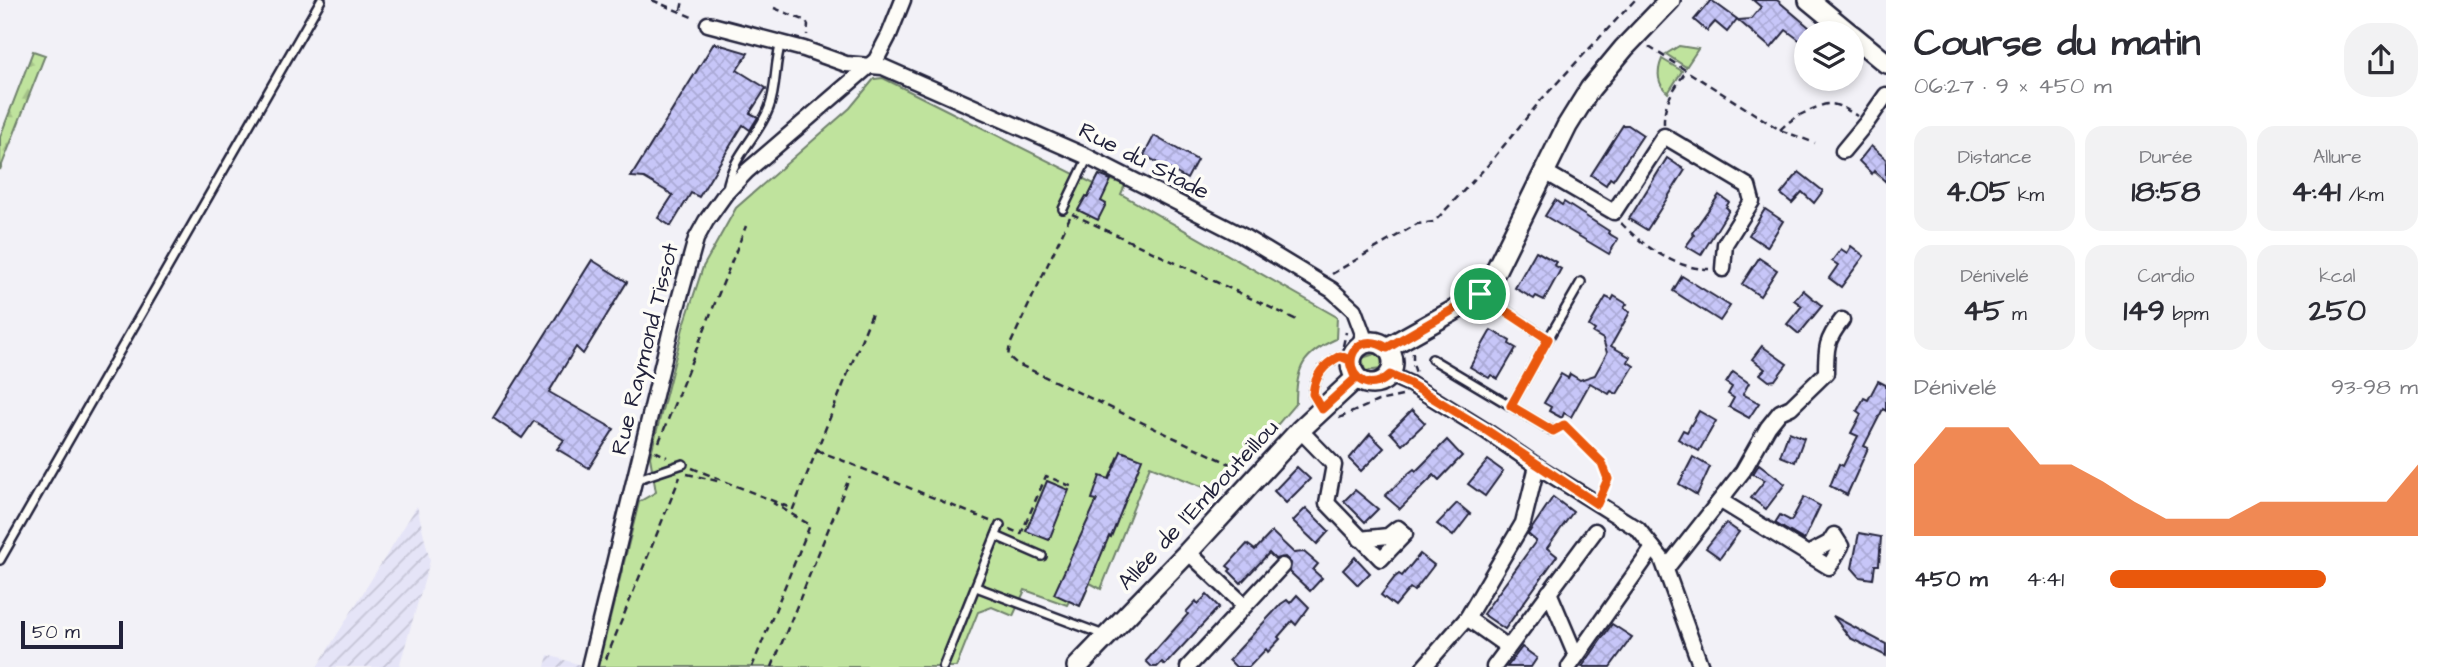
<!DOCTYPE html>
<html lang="fr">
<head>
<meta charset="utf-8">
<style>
	body { margin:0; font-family:"Architects Daughter",sans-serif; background:#f2f2f3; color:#2b2b33; height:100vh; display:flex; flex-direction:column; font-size:26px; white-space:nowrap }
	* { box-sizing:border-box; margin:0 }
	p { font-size:23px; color:#7c7c81 }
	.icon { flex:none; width:38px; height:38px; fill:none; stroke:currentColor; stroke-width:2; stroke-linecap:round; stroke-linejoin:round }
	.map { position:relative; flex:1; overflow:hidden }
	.details { display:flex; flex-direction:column; background:#fff; width:560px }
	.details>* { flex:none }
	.controls { position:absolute; left:1794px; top:21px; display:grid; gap:14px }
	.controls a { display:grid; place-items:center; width:70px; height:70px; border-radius:50%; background:#fff; box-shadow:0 4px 10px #0003; font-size:35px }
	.scale { position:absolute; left:21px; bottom:18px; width:102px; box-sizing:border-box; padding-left:7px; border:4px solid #22223b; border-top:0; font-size:19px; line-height:24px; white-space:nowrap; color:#22223b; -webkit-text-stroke:5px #fdfcf7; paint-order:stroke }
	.pin { position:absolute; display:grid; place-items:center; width:60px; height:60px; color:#fff; margin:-30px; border:4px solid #fff; border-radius:50%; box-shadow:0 2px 7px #0007 }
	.round { display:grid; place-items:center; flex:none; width:74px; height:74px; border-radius:28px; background:#f2f2f3 }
	.summary { display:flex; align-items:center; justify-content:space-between; height:119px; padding:0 28px }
	h1 { font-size:38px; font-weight:800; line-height:52px }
	.stats { display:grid; grid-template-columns:repeat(3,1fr); gap:10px; height:119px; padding:7px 28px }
	.stats div { display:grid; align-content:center; border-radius:18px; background:#f2f2f3; text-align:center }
	.stats b { font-size:30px; font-weight:800 }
	.stats small { font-size:19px; font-weight:400 }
	.stats p { font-size:19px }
	.chart { height:196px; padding:14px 28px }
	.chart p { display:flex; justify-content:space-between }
	.chart svg { width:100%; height:126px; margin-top:7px; fill:#ea580c; opacity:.7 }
	ul { padding:0 28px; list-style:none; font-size:23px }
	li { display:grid; grid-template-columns:112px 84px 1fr; align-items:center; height:52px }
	li i { height:18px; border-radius:9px; background:#ea580c }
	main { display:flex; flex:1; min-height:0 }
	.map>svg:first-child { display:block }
	.industrial { fill:url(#industrial-furrows) }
	.green { fill:#bfe39d; stroke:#70826c; stroke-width:2 }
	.forest { fill:url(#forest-firs); stroke:#70826c; stroke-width:2 }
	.building { fill:url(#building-cross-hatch); stroke:#22223b; stroke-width:2 }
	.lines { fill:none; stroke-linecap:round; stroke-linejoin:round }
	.lane-casing { stroke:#22223b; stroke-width:12 }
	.street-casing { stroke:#22223b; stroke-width:19 }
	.secondary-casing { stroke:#22223b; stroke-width:24 }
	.path { stroke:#22223b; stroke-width:2.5; stroke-dasharray:7 5; stroke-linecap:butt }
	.lane { stroke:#fdfcf7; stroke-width:7 }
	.street { stroke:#fdfcf7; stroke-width:14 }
	.secondary { stroke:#fdfcf7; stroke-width:19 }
	.route-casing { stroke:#fff; stroke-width:14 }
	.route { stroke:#ea580c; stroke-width:9 }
	.labels { text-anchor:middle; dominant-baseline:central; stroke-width:7; stroke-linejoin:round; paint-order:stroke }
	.street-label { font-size:23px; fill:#22223b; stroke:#fdfcf7 }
</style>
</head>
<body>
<main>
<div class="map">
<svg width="1886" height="667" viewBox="0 0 1886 667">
	<defs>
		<pattern id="industrial-furrows" width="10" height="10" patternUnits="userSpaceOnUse" patternTransform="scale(1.75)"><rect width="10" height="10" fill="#e5e4f7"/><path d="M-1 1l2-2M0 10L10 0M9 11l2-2" fill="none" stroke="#c4c3d5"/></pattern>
		<pattern id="forest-firs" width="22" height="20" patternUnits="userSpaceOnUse" patternTransform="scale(1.75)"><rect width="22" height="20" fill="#bfe39d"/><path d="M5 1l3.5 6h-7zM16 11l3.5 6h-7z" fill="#a4c288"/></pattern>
		<pattern id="building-cross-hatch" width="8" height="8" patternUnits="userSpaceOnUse" patternTransform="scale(1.75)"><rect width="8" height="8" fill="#c7c6f8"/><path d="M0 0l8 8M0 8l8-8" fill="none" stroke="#abaad6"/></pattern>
	</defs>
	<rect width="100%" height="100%" fill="#f2f1f7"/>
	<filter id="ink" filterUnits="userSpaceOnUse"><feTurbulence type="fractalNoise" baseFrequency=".0143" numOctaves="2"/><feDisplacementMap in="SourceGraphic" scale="14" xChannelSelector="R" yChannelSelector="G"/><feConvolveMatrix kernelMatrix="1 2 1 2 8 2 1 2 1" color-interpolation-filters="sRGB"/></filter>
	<g filter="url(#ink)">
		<g class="industrial">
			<path d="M417,506L430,561L399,667H317Z"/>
			<path d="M548,655L581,665L580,667H545Z"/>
		</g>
		<g class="green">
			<path d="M1679,46L1698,49L1686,67L1666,54Z"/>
			<path d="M1662,59L1682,71L1668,93C1657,84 1657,71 1662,59Z"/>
			<path d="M883,78L1094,184L1099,175L1125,185L1121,194L1337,317L1336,339C1303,354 1296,367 1296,403L1219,493L1150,466L1101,589L1090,583L1080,606L1069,601L1067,605L1025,590L1013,616L992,607L978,612L956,667H598L639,502L656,492L650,457L683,328L703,267L736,208L850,108L874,79Z"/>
			<path d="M1378,353L1381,356L1382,369L1365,371L1362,358Z"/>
		</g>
		<path class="forest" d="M33,51L45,55L0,170V137Z"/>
		<g class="building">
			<path d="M1711,0L1737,19L1727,32L1715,22L1707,31L1694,20Z"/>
			<path d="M1753,0H1777L1816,33H1806V45L1786,30L1771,48L1738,20L1751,19L1761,7Z"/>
			<path d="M714,43L748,53L737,70L766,88L750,113L758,117L750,130L743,125L699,197L691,193L671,226L658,218L673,195L644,178L631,177Z"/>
			<path d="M1623,125H1628L1643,135L1613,180L1610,178L1606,185L1591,175Z"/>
			<path d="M1154,136L1197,160L1187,179L1144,155Z"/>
			<path d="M1871,146L1886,159V182L1874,171L1872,174L1859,161Z"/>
			<path d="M1667,158L1685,170L1647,230L1629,219Z"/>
			<path d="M1799,172L1823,191L1814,203L1802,192L1792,203L1781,194Z"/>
			<path d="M1099,175L1111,180L1101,201L1106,204L1098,220L1078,210L1086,196L1088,197Z"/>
			<path d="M1719,195L1729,202L1726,207L1729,210L1701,255L1686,246L1694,235L1692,233Z"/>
			<path d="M1555,200L1562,205L1564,202L1609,231L1608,233L1618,239L1609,254L1545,216Z"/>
			<path d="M1765,209L1783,221L1767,247L1749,235Z"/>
			<path d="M1851,246L1864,256L1841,287L1829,278L1838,265L1832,261L1841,249L1847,253Z"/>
			<path d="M1536,251L1556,262L1554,265L1561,269L1544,300L1536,296L1534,299L1515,288Z"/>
			<path d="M1759,258L1777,270L1760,296L1742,284Z"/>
			<path d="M592,260L627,282L583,354L576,347L549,392L614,429L589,468L557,449L564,440L534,421L522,438L493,418Z"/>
			<path d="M1682,276L1730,306L1720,321L1673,291Z"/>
			<path d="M1803,290L1822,306L1799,334L1787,324L1802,306L1794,300Z"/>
			<path d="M1614,296L1627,304L1624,308L1630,312L1611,346L1630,357L1628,362L1634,366L1617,394L1611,391L1609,394L1590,383L1571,417L1564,413L1562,418L1549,411L1551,407L1544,403L1561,374L1568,378L1570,374L1580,380L1595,375L1607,353L1603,339L1593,333L1595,330L1589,326L1606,297L1612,300Z"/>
			<path d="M1491,330L1510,341L1509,344L1516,348L1498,379L1491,375L1489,378L1470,367Z"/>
			<path d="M1762,346L1787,364L1775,380L1769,381L1760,374L1765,369L1752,359Z"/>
			<path d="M1733,372L1749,383L1743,394L1759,403L1749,418L1729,407L1734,398L1728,394L1732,387L1726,383Z"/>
			<path d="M1878,381L1886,385V411L1883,409L1864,446L1868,448L1847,495L1830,486L1839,464L1843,466L1858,436L1851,433L1861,414L1857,411L1864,398L1868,400Z"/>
			<path d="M1412,410L1425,423L1402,445L1390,432Z"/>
			<path d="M1699,411L1716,421L1699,451L1678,439L1683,430L1687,432Z"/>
			<path d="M1789,432L1804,438L1795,462L1780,456Z"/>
			<path d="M1370,434L1384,448L1361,471L1349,459Z"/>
			<path d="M1447,440L1462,456L1439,480L1434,475L1400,509L1385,496L1409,473L1414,469L1416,471Z"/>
			<path d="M1121,451L1142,459L1111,537L1109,536L1080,606L1054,594L1097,500L1092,499L1100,476L1109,479Z"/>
			<path d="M1693,457L1710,467L1697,495L1679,484Z"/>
			<path d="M1488,460L1503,471L1485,496L1468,484Z"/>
			<path d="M1759,464L1785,484L1766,509L1751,498L1765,480L1753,474Z"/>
			<path d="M1297,467L1310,479L1286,503L1274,491Z"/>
			<path d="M1047,481L1069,490L1049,540L1026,531Z"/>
			<path d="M1355,490L1378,509L1365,522L1344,501Z"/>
			<path d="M1553,497L1573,512L1547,548L1557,556L1505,629L1483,614L1536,541L1528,534Z"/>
			<path d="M1804,497L1820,506L1804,540L1775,523L1780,515L1791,521Z"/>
			<path d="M1457,503L1470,514L1453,536L1437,524Z"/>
			<path d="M1306,508L1329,531L1317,544L1293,521Z"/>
			<path d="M1726,523L1739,532L1720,558L1706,548Z"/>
			<path d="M1272,532L1294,553L1304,552L1318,564L1313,570L1322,578L1310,591L1290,572L1291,563L1285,557L1275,559L1269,553L1241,583L1229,571L1231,569L1227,566L1247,544L1255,550Z"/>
			<path d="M1859,533L1881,537L1879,565H1875L1873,579L1860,577L1852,568Z"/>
			<path d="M1420,554L1434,565L1414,591L1410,588L1395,606L1381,595L1395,577L1399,574L1402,576Z"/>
			<path d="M1355,557L1370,573L1358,585L1343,570Z"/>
			<path d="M1207,595L1219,607L1165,665L1162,662L1157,667H1152L1146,661L1188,614L1186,612L1196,601L1198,604Z"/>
			<path d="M1297,595L1309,607L1296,625L1292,621L1278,637L1280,639L1268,652L1266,649L1249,667H1236L1229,660L1281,604L1287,600L1290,603Z"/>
			<path d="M1833,616L1886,644V656L1850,638Z"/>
			<path d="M1612,624L1632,637L1610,667H1582Z"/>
			<path d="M1522,647L1537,658L1531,667H1507Z"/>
		</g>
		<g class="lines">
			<g class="lane-casing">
				<g id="lane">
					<path d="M727,189C732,156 758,137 769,108C777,87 774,64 781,43"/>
					<path d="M1063,209L1088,157"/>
					<path d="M1481,294L1548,339L1511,406"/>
					<path d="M1548,339L1581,282"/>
					<path d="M1432,359L1553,431"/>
					<path d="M1321,407L1313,394C1315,375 1323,365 1340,356L1350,360"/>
					<path d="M635,480L683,464"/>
					<path d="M996,536L1042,556"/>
					<path d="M0,560L321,0"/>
					<path d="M976,587L1104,635"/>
					<path d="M943,667L1000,525"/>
				</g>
			</g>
			<g class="street-casing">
				<g id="street">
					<path d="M708,24L804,49L846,64L883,67L1088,157L1241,235L1332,290L1354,310L1363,334L1360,344"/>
					<path d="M1843,151L1867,122L1886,95"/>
					<path d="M1545,172L1614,212L1664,136L1748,186L1752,201L1725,244L1723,269"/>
					<path d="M1390,375L1410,384L1486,431L1537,466L1638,529L1662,559L1701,667"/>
					<path d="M1300,430L1334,465L1327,503L1381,559L1405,534L1398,528L1388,536L1360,539"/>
					<path d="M1721,501L1829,567L1841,546L1834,535L1829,543L1808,554"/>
					<path d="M1188,552L1244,605"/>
					<path d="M1666,569L1743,471L1768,427L1780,412L1791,407L1826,373C1826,348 1826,340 1842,320"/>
					<path d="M1549,592L1576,656"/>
					<path d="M1467,618L1508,647"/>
					<path d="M589,667L672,325L696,239L706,221L726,193L747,171L876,60L889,35L903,0"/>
					<path d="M1188,667L1282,566"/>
					<path d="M1424,667L1467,618L1523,523L1537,466"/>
					<path d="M1494,667L1595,531"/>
					<path d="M1569,667L1653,548"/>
				</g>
			</g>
			<g class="secondary-casing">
				<g id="secondary">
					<path d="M1809,0L1849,33"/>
					<path d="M1852,35L1886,63"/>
					<circle cx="1372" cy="363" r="21"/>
					<path d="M1387,348L1462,306L1480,294L1489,284L1567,126L1590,89L1624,48L1670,0"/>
					<path d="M1077,667L1188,552L1300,430L1356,378"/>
				</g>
			</g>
			<g class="path">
				<path d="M652,0L694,18"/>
				<path d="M774,8L806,21L808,25L807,35"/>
				<path d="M681,10L683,0"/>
				<path d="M1649,47L1780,130L1815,143"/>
				<path d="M1664,124C1663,102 1675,88 1686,71"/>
				<path d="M1780,130C1788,122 1794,118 1804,113C1829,101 1832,100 1857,116"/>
				<path d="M1072,214L1299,321"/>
				<path d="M1070,217L1010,345L1008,356L1016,363L1230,464"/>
				<path d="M1621,223C1644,247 1676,269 1709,269"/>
				<path d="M1332,274L1417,224L1434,222L1488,165L1541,100L1635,0"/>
				<path d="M1343,346L1346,332"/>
				<path d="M1413,353V364L1416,373"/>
				<path d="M1339,418L1378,401L1402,396"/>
				<path d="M1562,426L1564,425C1575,434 1602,458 1606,471C1609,478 1606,485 1603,492"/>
				<path d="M659,442L746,226"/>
				<path d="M817,450L990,521"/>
				<path d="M655,451L667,457"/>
				<path d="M692,468L793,509L873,311"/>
				<path d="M687,474L722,482"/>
				<path d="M1009,529L1021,534L1046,476L1073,487"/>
				<path d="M606,659L680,477"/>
				<path d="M752,667L810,525L773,503"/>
				<path d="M772,667L850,476"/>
			</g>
			<use href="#lane" class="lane"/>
			<use href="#street" class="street"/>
			<use href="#secondary" class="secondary"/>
		</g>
	</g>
	<g class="lines" filter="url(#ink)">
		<g class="route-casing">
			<path id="route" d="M1480,294L1387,348C1363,332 1341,353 1356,378L1322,409L1313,394C1315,375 1323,365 1340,356L1350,360C1352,383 1373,391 1390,375L1410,384L1486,430L1597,504L1608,479L1602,463L1564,425L1553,431L1511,406L1548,339L1480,294"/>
		</g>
		<use href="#route" class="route"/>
	</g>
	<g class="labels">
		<g class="street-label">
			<text transform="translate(1144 161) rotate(27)">Rue du Stade</text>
			<text transform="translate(645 349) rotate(-76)">Rue Raymond Tissot</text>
			<text transform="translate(1198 505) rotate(-47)">Allée de l'Embouteillou</text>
		</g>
	</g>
</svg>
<div class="controls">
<a><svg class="icon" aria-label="layers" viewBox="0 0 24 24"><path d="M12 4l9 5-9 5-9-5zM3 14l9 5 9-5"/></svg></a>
</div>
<div class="scale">50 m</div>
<div class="pin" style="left:1480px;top:294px;background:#1e9e55"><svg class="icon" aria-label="arrive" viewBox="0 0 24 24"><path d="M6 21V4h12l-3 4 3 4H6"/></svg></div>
</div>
<section class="details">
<div class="summary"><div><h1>Course du matin</h1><p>06:27 · 9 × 450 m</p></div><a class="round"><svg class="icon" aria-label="share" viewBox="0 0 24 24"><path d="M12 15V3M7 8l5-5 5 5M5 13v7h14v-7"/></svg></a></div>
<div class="stats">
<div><p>Distance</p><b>4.05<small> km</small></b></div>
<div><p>Durée</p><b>18:58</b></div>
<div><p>Allure</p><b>4:41<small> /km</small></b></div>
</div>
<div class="stats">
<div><p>Dénivelé</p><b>45<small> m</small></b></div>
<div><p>Cardio</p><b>149<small> bpm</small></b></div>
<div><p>kcal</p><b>250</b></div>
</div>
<div class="chart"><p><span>Dénivelé</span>93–98 m</p>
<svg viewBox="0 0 160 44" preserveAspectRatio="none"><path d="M0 44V19L10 6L20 6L30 6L40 19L50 19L60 25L70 32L80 38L90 38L100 38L110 32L120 32L130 32L140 32L150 32L160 19V44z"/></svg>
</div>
<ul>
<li><b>450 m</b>4:41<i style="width:70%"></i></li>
</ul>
</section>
</main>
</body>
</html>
